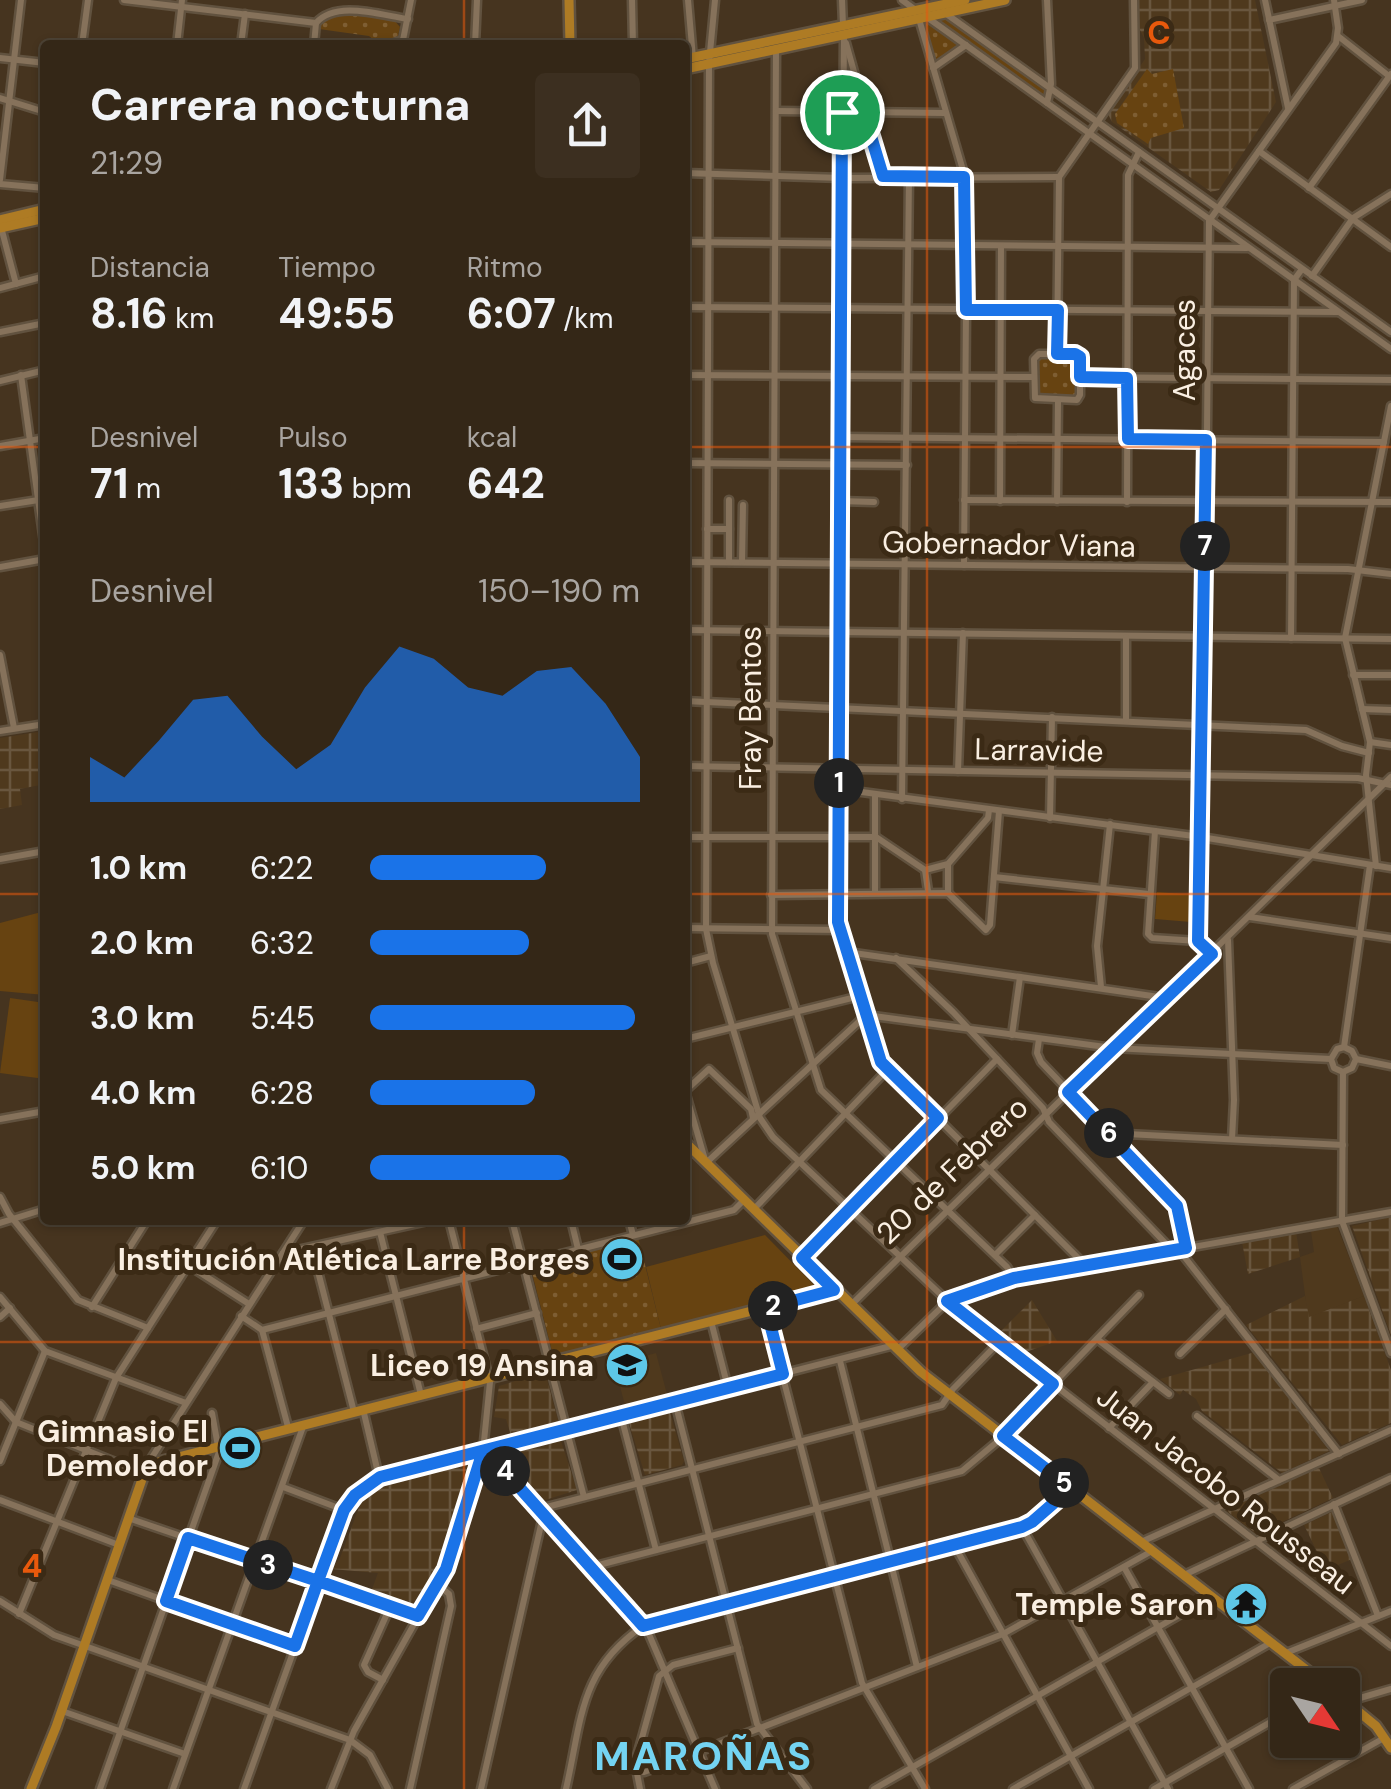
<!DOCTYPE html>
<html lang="es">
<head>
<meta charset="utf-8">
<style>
	body { margin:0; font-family:"DM Sans",sans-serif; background:#3c2f20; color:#f1f3f6; height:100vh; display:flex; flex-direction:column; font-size:38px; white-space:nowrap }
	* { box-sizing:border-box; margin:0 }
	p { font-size:32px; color:#a9a5a1 }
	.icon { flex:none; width:55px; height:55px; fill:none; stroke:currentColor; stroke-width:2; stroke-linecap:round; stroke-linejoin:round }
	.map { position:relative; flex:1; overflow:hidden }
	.panel { position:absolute; left:40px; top:40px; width:650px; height:1185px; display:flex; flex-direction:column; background:#342717; border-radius:10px; box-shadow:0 2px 8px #0004,0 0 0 2px #4e4436 }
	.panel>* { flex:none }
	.needle { width:65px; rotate:125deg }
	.controls { position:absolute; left:1270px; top:1668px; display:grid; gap:20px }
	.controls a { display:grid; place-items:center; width:90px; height:90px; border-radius:10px; background:#342717; box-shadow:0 2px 8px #0004,0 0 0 2px #4e4436; font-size:50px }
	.pin { position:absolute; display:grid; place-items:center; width:85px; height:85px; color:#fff; margin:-42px; border:5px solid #fff; border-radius:50%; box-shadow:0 2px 10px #0007 }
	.km { position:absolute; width:50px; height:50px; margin:-25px; border-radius:50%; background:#222; color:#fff; font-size:28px; line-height:50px; text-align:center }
	.round { display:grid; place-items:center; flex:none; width:105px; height:105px; border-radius:10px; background:#3c2f20 }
	.headline { display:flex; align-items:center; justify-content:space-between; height:170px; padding:0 50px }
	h1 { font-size:45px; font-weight:700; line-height:75px }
	.figures { display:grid; grid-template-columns:repeat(3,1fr); gap:15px; height:170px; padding:10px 50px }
	.figures div { display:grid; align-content:center }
	.figures b { font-size:42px; font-weight:700 }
	.figures small { font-size:28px; font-weight:400 }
	.figures p { font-size:28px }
	.chart { height:280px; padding:20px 50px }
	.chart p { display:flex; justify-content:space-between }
	.chart svg { width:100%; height:180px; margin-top:10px; fill:#1a73e8; opacity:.7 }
	ul { padding:0 50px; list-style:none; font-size:32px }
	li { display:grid; grid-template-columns:160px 120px 1fr; align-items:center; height:75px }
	li i { height:25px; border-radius:12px; background:#1a73e8 }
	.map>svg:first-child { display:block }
	.built { fill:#4f391d }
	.industrial { fill:url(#industrial-grid) }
	.green { fill:#674311 }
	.park { fill:url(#park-dots) }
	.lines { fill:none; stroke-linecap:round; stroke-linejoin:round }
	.minor-casing { stroke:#61523f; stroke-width:11 }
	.major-casing { stroke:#61523f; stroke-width:14 }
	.minor { stroke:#86725b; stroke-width:6 }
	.major { stroke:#ae7b24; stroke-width:9 }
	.route-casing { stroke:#fff; stroke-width:20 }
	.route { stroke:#1a73e8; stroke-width:12 }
	.grid { fill:none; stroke:#e8590c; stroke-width:2.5; stroke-opacity:0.55 }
	.labels { text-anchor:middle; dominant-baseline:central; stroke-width:10; stroke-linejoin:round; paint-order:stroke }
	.street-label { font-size:30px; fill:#faefe2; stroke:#3b2a15 }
	.poi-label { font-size:30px; font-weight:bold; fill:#faefe2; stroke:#3b2a15; text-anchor:end }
	.district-label { font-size:40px; font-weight:bold; letter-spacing:2.5px; fill:#74d4f2; stroke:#3b2a15 }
	.grid-label { font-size:32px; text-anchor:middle; font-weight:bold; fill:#e8590c; stroke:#3b2a15; stroke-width:10; stroke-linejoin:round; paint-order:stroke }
</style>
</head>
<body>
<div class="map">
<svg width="1391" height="1789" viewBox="0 0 1391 1789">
	<defs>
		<pattern id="industrial-grid" width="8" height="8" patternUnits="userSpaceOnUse" patternTransform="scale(2.5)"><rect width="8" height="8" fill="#4f391d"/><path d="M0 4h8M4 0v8" fill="none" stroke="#69563e"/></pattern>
		<pattern id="park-dots" width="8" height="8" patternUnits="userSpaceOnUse" patternTransform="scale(2.5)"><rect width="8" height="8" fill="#674311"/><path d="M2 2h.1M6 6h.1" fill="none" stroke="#7e5e33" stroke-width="1.8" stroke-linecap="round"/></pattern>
	</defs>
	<rect width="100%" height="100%" fill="#46341f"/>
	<g class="built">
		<path d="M1337,1226L1364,1296L1308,1318L1300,1257L1314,1252L1311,1231Z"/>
		<path d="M656,1353L668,1398L626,1409L614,1364Z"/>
	</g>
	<g class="industrial">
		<path d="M1139,0H1255L1276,102L1219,190L1211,192L1112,122L1108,114L1145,59L1144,38L1139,28Z"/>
		<path d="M45,731V784L20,789L22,805L0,809V738Z"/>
		<path d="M1391,1217V1335L1352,1226Z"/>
		<path d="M1296,1232L1300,1257L1248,1274L1242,1242Z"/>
		<path d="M1305,1296L1309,1317L1364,1296L1391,1370V1423L1342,1445L1246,1325Z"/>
		<path d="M1032,1300L1057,1341L1023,1353L998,1334Z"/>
		<path d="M1255,1352L1329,1451L1282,1473L1202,1411L1196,1399L1183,1390L1180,1395L1160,1379Z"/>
		<path d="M545,1372L559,1424L556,1428L512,1439L506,1419L494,1417L499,1386Z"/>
		<path d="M669,1409L684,1461L682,1465L645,1475L629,1423L631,1419Z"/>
		<path d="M560,1438L577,1490L539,1502L498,1456L499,1453Z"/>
		<path d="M465,1460L471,1463L440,1560L419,1600L409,1605L371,1592L378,1573L331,1569L340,1558L363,1497L386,1478Z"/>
		<path d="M1319,1468L1333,1498L1257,1534L1228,1512V1509Z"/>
		<path d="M1332,1512L1352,1559L1326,1570L1304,1525Z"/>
	</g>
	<g class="green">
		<path d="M945,17L1045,88L1046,93L1040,95L935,19Z"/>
		<path d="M1157,892L1194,895L1191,922L1155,919Z"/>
		<path d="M45,911V995L0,991V923Z"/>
		<path d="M10,998L45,1003V1079L0,1073Z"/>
		<path d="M765,1235L818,1289L661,1329L646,1267Z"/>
	</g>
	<g class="park">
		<path d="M342,11L394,20L400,27L398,36L380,45L369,36L319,29L324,17Z"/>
		<path d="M925,21L956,42V48L938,60L932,56L923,25Z"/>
		<path d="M1147,69L1152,74L1173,69L1184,128L1151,138L1148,144L1117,123L1115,114Z"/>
		<path d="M1072,356L1077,358L1076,397H1038V357Z"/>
		<path d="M638,1237L661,1329L553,1355L530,1265Z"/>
	</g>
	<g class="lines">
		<g class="minor-casing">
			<g id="minor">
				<path d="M124,0L316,23"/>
				<path d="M632,0L633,45"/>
				<path d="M688,0L693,58"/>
				<path d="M715,0L709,63L706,929L713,963L760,1118L773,1137L954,1307L1391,1646"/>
				<path d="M842,0L843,25"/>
				<path d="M902,0L917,11"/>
				<path d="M1047,0L1051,84L1047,103"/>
				<path d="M1265,0L1288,108"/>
				<path d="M945,13L1391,332"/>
				<path d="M928,18L1391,349"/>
				<path d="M919,19L967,184L964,565"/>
				<path d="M1269,20L1362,0"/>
				<path d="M316,23C336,0 380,15 408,19"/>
				<path d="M844,34L837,922L881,1062L1086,1266"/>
				<path d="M1338,36L1389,76"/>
				<path d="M403,40L411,0"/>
				<path d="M846,43L883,176"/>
				<path d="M82,45L88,0"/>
				<path d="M177,45L182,0"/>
				<path d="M241,45L245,14"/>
				<path d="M314,45L316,23"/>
				<path d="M389,45L403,40"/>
				<path d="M475,45L477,0"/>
				<path d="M776,50L772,934L821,1090L1007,1267L1014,1278"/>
				<path d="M0,58L45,63"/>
				<path d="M933,68L966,45"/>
				<path d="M0,98L45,112"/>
				<path d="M777,111L945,113"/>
				<path d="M1259,151L1391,247"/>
				<path d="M685,173L842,178L1059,177"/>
				<path d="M0,180L21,0"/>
				<path d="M0,184L45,188"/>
				<path d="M1309,188L1391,74"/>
				<path d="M1,227L16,284"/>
				<path d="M685,242L1247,248"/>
				<path d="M1312,276L1353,218L1391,194"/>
				<path d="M0,288L45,276"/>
				<path d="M685,307L1338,312"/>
				<path d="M0,332L45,323"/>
				<path d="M1039,354H1075L1080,357V395L1077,400L1035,398L1034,359Z"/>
				<path d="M1057,354L1059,177L1135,68L1134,0"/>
				<path d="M21,375L45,550"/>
				<path d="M685,375L1034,377"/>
				<path d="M1080,377L1391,380"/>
				<path d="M0,381L45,370"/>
				<path d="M841,437L1384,442"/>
				<path d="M0,446L45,438"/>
				<path d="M685,463L907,465"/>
				<path d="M964,500L1391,502"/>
				<path d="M840,501L874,502"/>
				<path d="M1000,501L1001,246"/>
				<path d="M1057,501L1058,401"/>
				<path d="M1127,502L1128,175L1139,152"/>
				<path d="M0,506L45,499"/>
				<path d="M707,529H729"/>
				<path d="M685,562L1348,569L1391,574"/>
				<path d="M729,562V500"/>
				<path d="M742,562L743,505"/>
				<path d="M0,567L45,559"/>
				<path d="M685,630L1391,639"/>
				<path d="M1291,638L1294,280L1302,269"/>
				<path d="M0,655L14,728"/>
				<path d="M1353,675H1391"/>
				<path d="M685,701L1306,730L1342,746L1369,753"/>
				<path d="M1362,709L1391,710"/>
				<path d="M1126,721V637"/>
				<path d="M0,731L45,724"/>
				<path d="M1370,742L1391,745"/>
				<path d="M685,766L1358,778L1391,785"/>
				<path d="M958,771L963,633"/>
				<path d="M839,789L1201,837L1391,868"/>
				<path d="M875,795V893"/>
				<path d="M902,799L909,176"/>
				<path d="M1050,818L1052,717"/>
				<path d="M1155,831L1148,934L1152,938L1198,941"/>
				<path d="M685,837H876L925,870L948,864L988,818L989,810"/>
				<path d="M0,859L45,851"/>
				<path d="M948,865V893"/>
				<path d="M1376,866L1366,775L1370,742L1345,638L1391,406"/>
				<path d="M925,870L928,891"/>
				<path d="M994,877L1149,894"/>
				<path d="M771,895L948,893L986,930L990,925L999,811"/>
				<path d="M1250,917L1391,938"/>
				<path d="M685,928L840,930"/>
				<path d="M1228,940L1234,1100L1232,1139"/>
				<path d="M847,952L1166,998"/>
				<path d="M1212,954L1198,941L1205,638L1209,221L1336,43L1338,28L1334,0"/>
				<path d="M896,958L953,1012L1043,1108L1049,1122L1172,1250"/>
				<path d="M685,963L711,956"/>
				<path d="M1101,987L1097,946L1110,824"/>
				<path d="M866,1015L1113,1048L1331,1059"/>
				<path d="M1012,1035L1020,977"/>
				<path d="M685,1039L860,996"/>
				<path d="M1039,1039L1037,1053L1041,1062L1175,1203L1185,1248"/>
				<path d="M1344,1047L1352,1051L1356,1059L1352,1068L1343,1072L1334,1068L1331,1059L1337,1049L1344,1047L1370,865"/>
				<path d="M1356,1059L1391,1066"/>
				<path d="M1343,1072L1342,1221L1391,1353"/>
				<path d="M753,1118L751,1109L709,1069L685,1091L706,1163L866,1015"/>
				<path d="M0,1119L45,1111"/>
				<path d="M1113,1138L1127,1134L1343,1145"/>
				<path d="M0,1197L9,1214L78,1300L148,1328"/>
				<path d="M754,1209L888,1069"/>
				<path d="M512,1220L584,1497"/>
				<path d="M571,1220L578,1249"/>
				<path d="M629,1220L633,1235"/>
				<path d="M0,1223L45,1209"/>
				<path d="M380,1232L421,1395"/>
				<path d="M312,1248L354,1412"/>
				<path d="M1179,1250L1339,1454"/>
				<path d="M283,1253L433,1220"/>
				<path d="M995,1255L1035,1215"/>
				<path d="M802,1258L997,1059"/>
				<path d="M188,1265L249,1304"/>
				<path d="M0,1297L45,1351L186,1403"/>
				<path d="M852,1304L1391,777"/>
				<path d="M92,1307L147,1220"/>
				<path d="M765,1308L862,1683L925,1789"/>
				<path d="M241,1316L262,1330L734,1210L743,1201"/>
				<path d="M0,1317L10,1308"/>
				<path d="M711,1321L728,1388"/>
				<path d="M476,1329L537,1313"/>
				<path d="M262,1330L288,1427"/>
				<path d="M1097,1339L1169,1394"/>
				<path d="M897,1350L951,1298L1006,1280L1391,1212"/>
				<path d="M1180,1354L1226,1309"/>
				<path d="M840,1361L917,1667"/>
				<path d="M675,1402L757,1724L807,1789"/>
				<path d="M0,1404L16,1422L143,1473"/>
				<path d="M363,1409L379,1477"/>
				<path d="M621,1416L656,1550"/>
				<path d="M1197,1416L1279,1480"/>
				<path d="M1109,1428L1153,1382"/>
				<path d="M484,1452L494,1459L648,1632L715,1789"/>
				<path d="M0,1461L45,1351"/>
				<path d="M147,1465L304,1220"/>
				<path d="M283,1487L344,1510"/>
				<path d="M0,1500L119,1545"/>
				<path d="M1334,1504L1378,1616"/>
				<path d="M539,1509L942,1405L953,1389L999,1342"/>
				<path d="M128,1518L418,1617"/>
				<path d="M1022,1527L1168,1789"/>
				<path d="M1141,1542L1391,1430"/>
				<path d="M953,1543L1089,1789"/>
				<path d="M591,1567L962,1471L998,1441L1139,1295"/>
				<path d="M1124,1567L1249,1789"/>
				<path d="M1184,1575L1391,1478"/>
				<path d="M108,1580L295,1647"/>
				<path d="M0,1601L54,1635L350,1740L370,1755L388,1789"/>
				<path d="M19,1614L116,1378L217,1220"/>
				<path d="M1286,1653L1391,1611"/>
				<path d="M383,1680L368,1672L364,1665L390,1607"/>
				<path d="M1351,1705L1360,1698L1391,1689"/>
				<path d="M62,1711L185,1754"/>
				<path d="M638,1771L644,1772L680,1759L1003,1634L1152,1551"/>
				<path d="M100,1789L219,1452L212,1413"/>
				<path d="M173,1789L304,1424"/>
				<path d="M244,1789L344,1510L355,1495L379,1477L891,1346"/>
				<path d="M331,1789L354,1731L445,1569L483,1451L490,1382L449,1220"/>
				<path d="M410,1789L451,1606L449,1594L437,1584"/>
				<path d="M481,1789L543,1516"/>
				<path d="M566,1789C582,1719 579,1670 643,1626L1022,1527L1071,1488"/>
				<path d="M640,1789L635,1763L659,1676L673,1665L738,1648"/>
				<path d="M874,1789L1211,1597"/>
				<path d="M1013,1789L1270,1643"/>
				<path d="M1154,1789L1288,1712"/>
				<path d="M1293,1789L1384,1738"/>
			</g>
		</g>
		<g class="major-casing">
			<g id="major">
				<path d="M569,0L570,45"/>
				<path d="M685,59L965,0"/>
				<path d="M685,69L1005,0"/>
				<path d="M0,220L45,209"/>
				<path d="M0,228L45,218"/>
				<path d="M685,1142L921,1372L1326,1685"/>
				<path d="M1342,1698L1376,1726L1391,1748"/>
				<path d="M31,1789L56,1727L147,1465L834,1290"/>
			</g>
		</g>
		<use href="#minor" class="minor"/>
		<use href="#major" class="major"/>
	</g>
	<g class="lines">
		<g class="route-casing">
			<path id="route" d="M842,112L838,922L881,1062L938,1118L802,1258L834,1290L766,1308L783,1374L380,1477L355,1495L344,1510L318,1581L188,1538L166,1601L295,1646L318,1581L418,1616L446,1569L483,1451L494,1459L643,1626L1022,1527L1032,1522L1071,1488L1003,1436L1053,1384L947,1301L1014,1278L1186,1248L1177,1206L1068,1092L1212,954L1198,941L1206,440L1128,439L1127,378L1080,377V357L1075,354H1057L1058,310H966L964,177L883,176L864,113L842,112"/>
		</g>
		<use href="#route" class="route"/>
	</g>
	<path class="grid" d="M464,0V45M927,0V1789M0,447H45M685,447H1391M0,894H45M685,894H1391M464,1220V1789M0,1342H1391"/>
	<defs>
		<g id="stadium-disc" transform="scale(2.25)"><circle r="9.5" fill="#5dc7e8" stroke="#3b2a15"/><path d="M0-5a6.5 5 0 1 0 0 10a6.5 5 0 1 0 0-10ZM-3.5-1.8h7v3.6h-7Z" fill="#111"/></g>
		<g id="school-disc" transform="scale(2.25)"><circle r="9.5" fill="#5dc7e8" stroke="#3b2a15"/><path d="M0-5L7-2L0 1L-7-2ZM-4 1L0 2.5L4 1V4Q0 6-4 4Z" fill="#111"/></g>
		<g id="temple-disc" transform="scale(2.25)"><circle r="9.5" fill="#5dc7e8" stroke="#3b2a15"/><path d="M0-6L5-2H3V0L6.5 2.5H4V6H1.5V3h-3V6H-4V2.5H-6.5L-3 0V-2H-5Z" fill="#111"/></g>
	</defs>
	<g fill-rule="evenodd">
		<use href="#stadium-disc" x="622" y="1259"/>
		<use href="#school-disc" x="627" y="1365"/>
		<use href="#stadium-disc" x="240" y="1448"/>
		<use href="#temple-disc" x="1246" y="1604"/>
	</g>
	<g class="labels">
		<g class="street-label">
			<text transform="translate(1184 350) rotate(-90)">Agaces</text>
			<text transform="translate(1009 544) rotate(1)">Gobernador Viana</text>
			<text transform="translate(750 708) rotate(-90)">Fray Bentos</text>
			<text transform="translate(1039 750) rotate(1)">Larravide</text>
			<text transform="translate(952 1170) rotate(-44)">20 de Febrero</text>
			<text transform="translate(1226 1490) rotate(38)">Juan Jacobo Rousseau</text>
		</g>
		<g class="poi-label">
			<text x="590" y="1259">Institución Atlética Larre Borges</text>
			<text x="594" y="1365">Liceo 19 Ansina</text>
			<text x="208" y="1431">Gimnasio El<tspan x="208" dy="34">Demoledor</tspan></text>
			<text x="1214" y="1604">Temple Saron</text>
		</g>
		<g class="district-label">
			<text x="704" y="1756">MAROÑAS</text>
		</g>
	</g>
	<g class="grid-label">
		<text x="1159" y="44">C</text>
		<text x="32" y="1577">4</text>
	</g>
</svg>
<div class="controls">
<a><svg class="needle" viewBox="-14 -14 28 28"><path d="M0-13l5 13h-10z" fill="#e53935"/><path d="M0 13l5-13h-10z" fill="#a9a5a1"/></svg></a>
</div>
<div class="pin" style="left:842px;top:112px;background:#1e9e55"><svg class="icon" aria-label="arrive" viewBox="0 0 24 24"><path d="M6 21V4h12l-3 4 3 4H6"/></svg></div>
<b class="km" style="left:839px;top:783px">1</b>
<b class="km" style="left:773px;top:1306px">2</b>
<b class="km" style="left:268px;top:1565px">3</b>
<b class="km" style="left:505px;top:1471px">4</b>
<b class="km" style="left:1064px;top:1483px">5</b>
<b class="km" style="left:1109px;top:1133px">6</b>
<b class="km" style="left:1205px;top:546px">7</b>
<section class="panel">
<div class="headline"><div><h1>Carrera nocturna</h1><p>21:29</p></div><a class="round"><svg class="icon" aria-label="share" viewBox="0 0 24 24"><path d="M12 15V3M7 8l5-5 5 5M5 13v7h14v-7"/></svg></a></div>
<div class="figures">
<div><p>Distancia</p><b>8.16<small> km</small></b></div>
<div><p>Tiempo</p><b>49:55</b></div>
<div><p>Ritmo</p><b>6:07<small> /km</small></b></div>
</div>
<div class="figures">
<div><p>Desnivel</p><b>71<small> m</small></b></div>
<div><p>Pulso</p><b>133<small> bpm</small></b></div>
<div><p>kcal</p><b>642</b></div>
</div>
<div class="chart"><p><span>Desnivel</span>150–190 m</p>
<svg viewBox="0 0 160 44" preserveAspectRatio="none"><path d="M0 44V33L10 38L20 29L30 19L40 18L50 28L60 36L70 30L80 16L90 6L100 9L110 16L120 18L130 12L140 11L150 20L160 33V44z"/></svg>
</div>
<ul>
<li><b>1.0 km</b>6:22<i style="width:65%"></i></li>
<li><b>2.0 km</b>6:32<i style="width:59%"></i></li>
<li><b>3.0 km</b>5:45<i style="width:98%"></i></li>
<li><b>4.0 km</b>6:28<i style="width:61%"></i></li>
<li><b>5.0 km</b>6:10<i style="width:74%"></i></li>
</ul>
</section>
</div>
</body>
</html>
